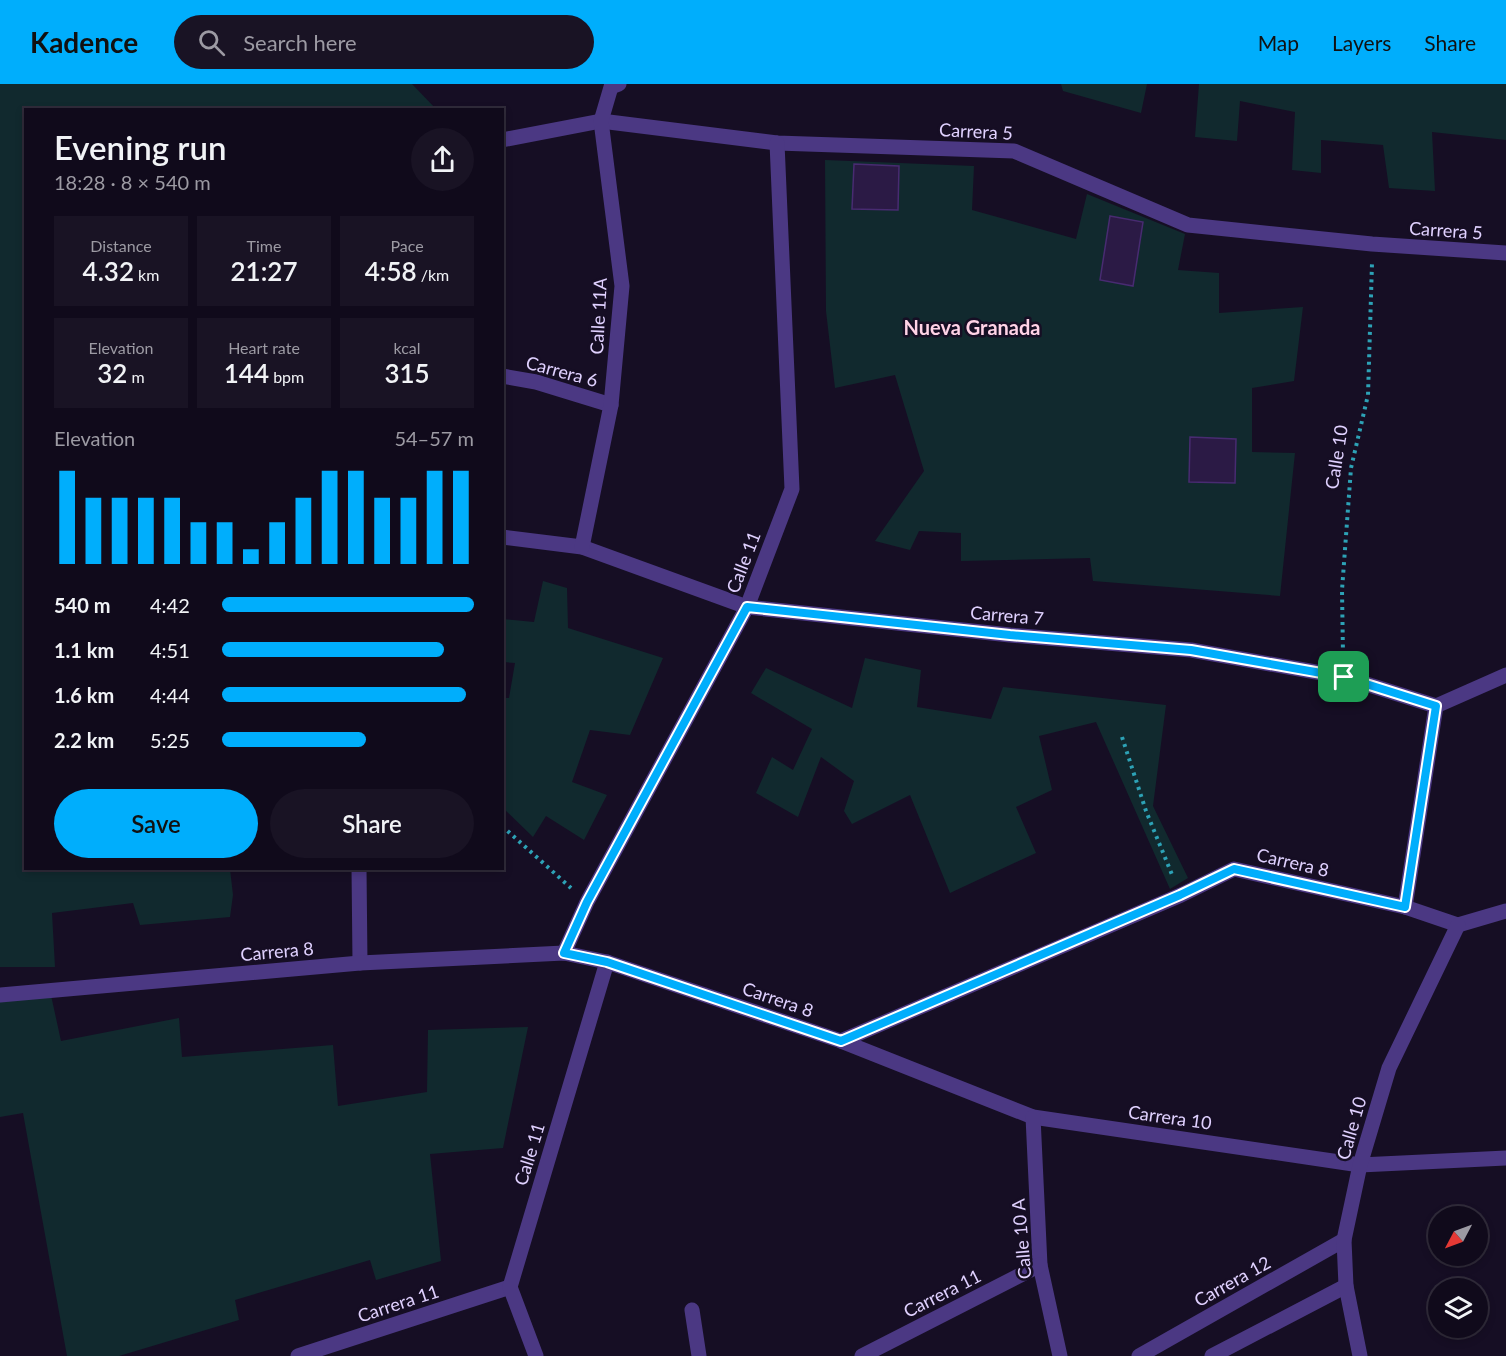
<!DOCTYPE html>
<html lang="en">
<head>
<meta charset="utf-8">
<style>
	body { margin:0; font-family:Lato,sans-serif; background:#191324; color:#f1f3f6; height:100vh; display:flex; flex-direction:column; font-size:22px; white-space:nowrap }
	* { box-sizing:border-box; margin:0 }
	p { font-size:20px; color:#9c9aa3 }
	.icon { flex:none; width:33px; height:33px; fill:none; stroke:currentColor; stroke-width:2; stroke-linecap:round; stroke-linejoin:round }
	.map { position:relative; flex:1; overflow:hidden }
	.panel { position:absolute; left:24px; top:24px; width:480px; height:762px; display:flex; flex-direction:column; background:#100a1b; border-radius:0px; box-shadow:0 3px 9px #0003,0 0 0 2px #302b3a }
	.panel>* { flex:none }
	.needle { width:39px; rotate:229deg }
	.controls { position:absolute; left:1428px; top:1122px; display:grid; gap:12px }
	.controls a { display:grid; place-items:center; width:60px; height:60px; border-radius:50%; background:#100a1b; box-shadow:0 3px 9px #0003,0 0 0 2px #302b3a; font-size:30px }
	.pin { position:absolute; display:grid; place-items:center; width:51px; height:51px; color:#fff; margin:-26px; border-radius:12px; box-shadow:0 3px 9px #0006 }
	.round { display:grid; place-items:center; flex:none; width:63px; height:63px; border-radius:32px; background:#191324 }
	.overview { display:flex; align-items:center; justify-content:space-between; height:102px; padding:0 30px }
	h1 { font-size:33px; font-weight:600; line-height:45px }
	.stats { display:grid; grid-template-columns:repeat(3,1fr); gap:9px; height:102px; padding:6px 30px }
	.stats div { display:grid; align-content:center; border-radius:0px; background:#191324; text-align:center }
	.stats b { font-size:26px; font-weight:600 }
	.stats small { font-size:16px; font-weight:400 }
	.stats p { font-size:16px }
	.chart { height:168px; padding:12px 30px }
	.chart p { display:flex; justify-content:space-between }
	.chart svg { width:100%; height:108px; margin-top:6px; stroke:#00aefc; stroke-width:6 }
	.primary-button { display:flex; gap:12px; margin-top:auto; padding:12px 30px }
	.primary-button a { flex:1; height:69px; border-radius:36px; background:#00aefc; color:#111; font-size:24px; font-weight:600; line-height:69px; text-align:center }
	.primary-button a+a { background:#191324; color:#f1f3f6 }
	ul { padding:0 30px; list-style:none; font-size:20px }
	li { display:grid; grid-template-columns:96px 72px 1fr; align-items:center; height:45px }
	li i { height:15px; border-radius:8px; background:#00aefc }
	header { display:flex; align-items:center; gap:36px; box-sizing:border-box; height:84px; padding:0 30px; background:#00aefc; color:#111 }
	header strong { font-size:28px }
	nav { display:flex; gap:33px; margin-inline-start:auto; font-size:21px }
	.search { width:420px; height:54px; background:#191324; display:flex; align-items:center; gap:15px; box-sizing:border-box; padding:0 21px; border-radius:33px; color:#9c9aa3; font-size:22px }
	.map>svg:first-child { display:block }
	.green { fill:#11292e }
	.building { fill:#2b1a45; stroke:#482b71; stroke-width:1.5 }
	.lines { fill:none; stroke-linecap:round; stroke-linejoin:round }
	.path { stroke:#2da2b6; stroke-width:4; stroke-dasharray:3 4.5; stroke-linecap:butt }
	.street { stroke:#4b3883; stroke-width:15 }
	.route-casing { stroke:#fff; stroke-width:12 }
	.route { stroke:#00aefc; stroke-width:8 }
	.labels { text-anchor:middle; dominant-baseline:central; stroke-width:5; stroke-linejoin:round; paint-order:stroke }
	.street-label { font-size:18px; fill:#e0d1ff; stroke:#160e24 }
	.neighbourhood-label { font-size:20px; font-weight:bold; fill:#ffd3e6; stroke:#160e24 }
</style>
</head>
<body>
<header>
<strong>Kadence</strong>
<div class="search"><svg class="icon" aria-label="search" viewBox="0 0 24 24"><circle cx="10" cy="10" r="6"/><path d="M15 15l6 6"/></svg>Search here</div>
<nav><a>Map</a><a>Layers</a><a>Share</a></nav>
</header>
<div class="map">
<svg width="1506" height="1272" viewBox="0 0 1506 1272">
	<rect width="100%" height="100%" fill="#160e24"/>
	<g class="green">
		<path d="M0,0H412L436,25L26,26V784L230,785L233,811L230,833L140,841L133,819L52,829L55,883H0Z"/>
		<path d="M1061,0H1147L1141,29L1063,7Z"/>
		<path d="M1199,0H1506V56L1432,48L1435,107L1389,104L1383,61L1321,56V89L1292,86L1295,28L1240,17L1237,57L1195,53Z"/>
		<path d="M825,76L974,82L972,126L1076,155L1087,110L1185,150L1178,186L1219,189V229L1303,223L1294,297L1252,304V368L1295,369L1280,512L1093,497L1090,474L961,477V449L919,447L910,466L875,457L924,387L895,291L835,304L826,227Z"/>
		<path d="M543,497L567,504L568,544L663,574L630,651L590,646L572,698L607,711L584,756L546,732L533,753L503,724V614H509L515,579L503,578V535L534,538Z"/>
		<path d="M865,574L921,586L917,623L991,635L1003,603L1166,621L1153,722L1188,794L1170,805L1096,638L1039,652L1052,706L1016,723L1036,769L950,809L910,711L852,740L844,727L854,697L821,673L798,733L756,709L772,673L793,686L812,645L751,609L766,584L852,624Z"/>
		<path d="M49,902L61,957L179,934L182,973L333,961L338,1022L427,1008L428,946L528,943L503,1064L430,1070L441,1177L376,1196L370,1176L235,1216L239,1236L119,1272H67L23,1029L0,1033V904Z"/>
	</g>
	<g class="building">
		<path d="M854,80L899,82L898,126L852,125Z"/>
		<path d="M1110,132L1143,138L1133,202L1100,196Z"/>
		<path d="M1190,353L1236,355L1235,399L1189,398Z"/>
	</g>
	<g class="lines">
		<g class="path">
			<path d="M1343,571L1342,506L1351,384L1368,311L1372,179"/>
			<path d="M1122,653L1146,727L1173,793"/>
			<path d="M502,742L571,804"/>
		</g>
		<g class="street">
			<path d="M502,56L601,37L777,59L1014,67L1188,141L1372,160L1506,169"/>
			<path d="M502,292L536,298L611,321"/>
			<path d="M502,453L582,463L747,523L1010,551L1191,566L1344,593L1436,622L1506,591"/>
			<path d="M582,463L611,321L622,202L601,37L611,3L619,0"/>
			<path d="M359,784L360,879"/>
			<path d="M1405,823L1436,622"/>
			<path d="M564,869L587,818L747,523L792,405L777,59"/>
			<path d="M0,911L360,879L564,869L607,878L841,957L1033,1033L1360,1081L1506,1074"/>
			<path d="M841,957L1181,811L1234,785L1405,823L1458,841L1506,827"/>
			<path d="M1033,1033L1040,1181L1060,1272"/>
			<path d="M692,1226L699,1272"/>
			<path d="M298,1272L510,1203"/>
			<path d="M536,1272L510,1203L607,878"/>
			<path d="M862,1272L1040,1181"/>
			<path d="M1139,1272L1344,1156"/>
			<path d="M1212,1272L1346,1202"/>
			<path d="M1360,1272L1346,1202L1344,1156L1360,1081L1389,984L1458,841"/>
		</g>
	</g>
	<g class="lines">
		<g class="route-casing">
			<path id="route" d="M747,523L1010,551L1191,566L1344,593L1436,622L1405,823L1234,785L1180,811L841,957L607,878L564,869L587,818Z"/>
		</g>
		<use href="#route" class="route"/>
	</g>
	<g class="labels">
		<g class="street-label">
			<text transform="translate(976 47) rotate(3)">Carrera 5</text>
			<text transform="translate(1446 146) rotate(4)">Carrera 5</text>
			<text transform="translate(598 232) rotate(-87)">Calle 11A</text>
			<text transform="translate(562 287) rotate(15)">Carrera 6</text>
			<text transform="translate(1336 373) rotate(-81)">Calle 10</text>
			<text transform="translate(743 478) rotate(-69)">Calle 11</text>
			<text transform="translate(1007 531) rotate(5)">Carrera 7</text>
			<text transform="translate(1293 778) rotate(13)">Carrera 8</text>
			<text transform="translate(277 867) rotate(-5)">Carrera 8</text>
			<text transform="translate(778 915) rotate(19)">Carrera 8</text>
			<text transform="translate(1170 1033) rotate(8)">Carrera 10</text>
			<text transform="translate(1351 1044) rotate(-74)">Calle 10</text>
			<text transform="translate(529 1070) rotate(-73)">Calle 11</text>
			<text transform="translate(1021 1155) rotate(-95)">Calle 10 A</text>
			<text transform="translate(1232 1197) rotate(-29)">Carrera 12</text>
			<text transform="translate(942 1209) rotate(-27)">Carrera 11</text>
			<text transform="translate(398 1219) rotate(-18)">Carrera 11</text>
		</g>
		<g class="neighbourhood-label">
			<text x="972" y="243">Nueva Granada</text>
		</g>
	</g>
</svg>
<div class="controls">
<a><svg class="needle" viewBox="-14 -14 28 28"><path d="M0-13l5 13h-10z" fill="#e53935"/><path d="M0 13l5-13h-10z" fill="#9c9aa3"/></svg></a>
<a><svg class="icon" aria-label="layers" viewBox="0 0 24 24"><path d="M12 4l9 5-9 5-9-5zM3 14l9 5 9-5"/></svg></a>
</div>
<div class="pin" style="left:1344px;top:593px;background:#1e9e55"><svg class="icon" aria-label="arrive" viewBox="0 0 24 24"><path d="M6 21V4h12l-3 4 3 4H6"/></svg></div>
<section class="panel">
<div class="overview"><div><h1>Evening run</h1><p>18:28 · 8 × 540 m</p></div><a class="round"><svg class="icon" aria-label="share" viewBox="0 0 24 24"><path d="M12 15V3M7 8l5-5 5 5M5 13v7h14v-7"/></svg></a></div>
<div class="stats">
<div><p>Distance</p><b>4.32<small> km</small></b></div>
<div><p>Time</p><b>21:27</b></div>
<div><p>Pace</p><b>4:58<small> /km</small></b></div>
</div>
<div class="stats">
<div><p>Elevation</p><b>32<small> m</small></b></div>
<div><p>Heart rate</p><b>144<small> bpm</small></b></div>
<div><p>kcal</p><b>315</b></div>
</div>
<div class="chart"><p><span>Elevation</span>54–57 m</p>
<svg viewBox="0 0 160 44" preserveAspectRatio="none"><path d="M5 44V6M15 44V17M25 44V17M35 44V17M45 44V17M55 44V27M65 44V27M75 44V38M85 44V27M95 44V17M105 44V6M115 44V6M125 44V17M135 44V17M145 44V6M155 44V6"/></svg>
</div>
<ul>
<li><b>540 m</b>4:42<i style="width:100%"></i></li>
<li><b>1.1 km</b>4:51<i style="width:88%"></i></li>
<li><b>1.6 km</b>4:44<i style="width:97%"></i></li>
<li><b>2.2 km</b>5:25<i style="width:57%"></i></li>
</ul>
<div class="primary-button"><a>Save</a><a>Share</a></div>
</section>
</div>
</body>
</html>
